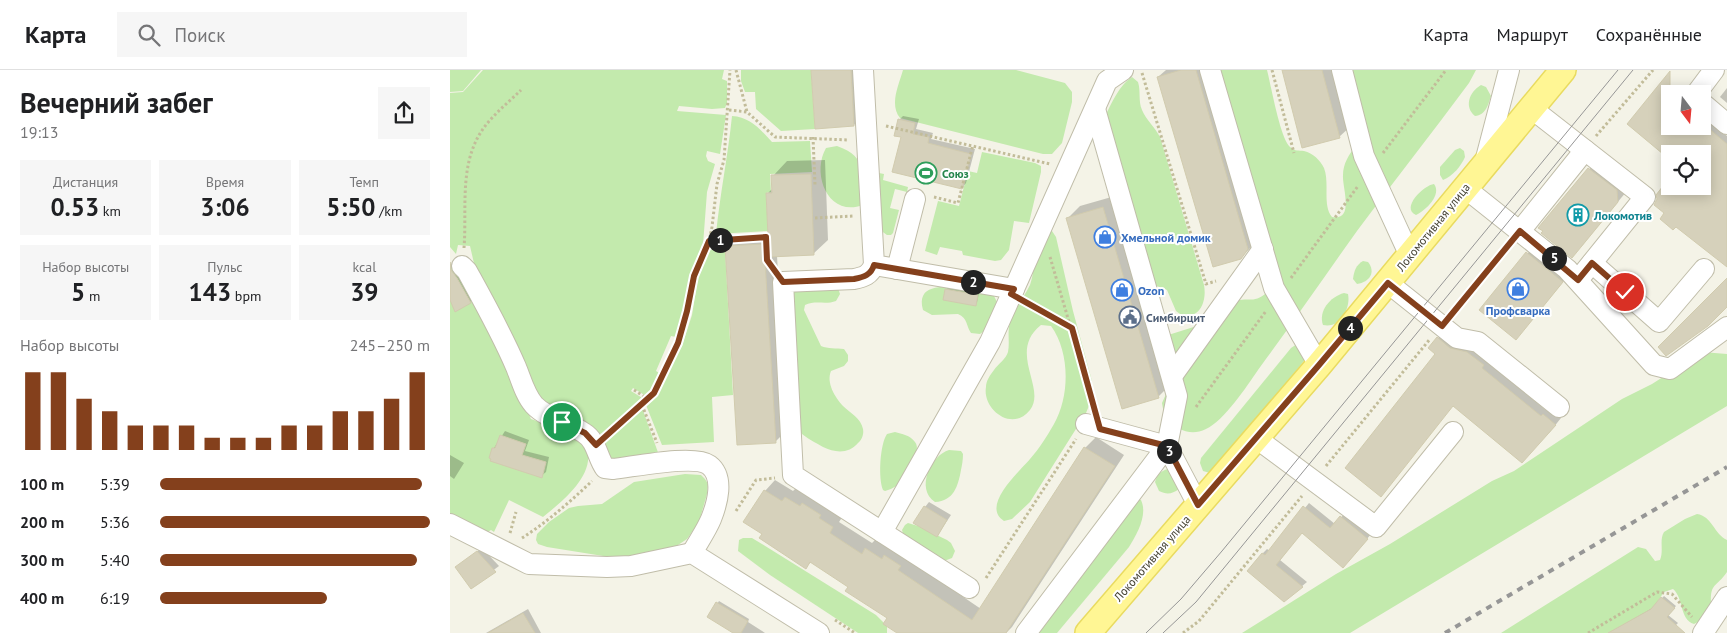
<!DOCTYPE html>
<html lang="ru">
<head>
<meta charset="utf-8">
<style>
	body { margin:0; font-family:"PT Sans",sans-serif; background:#f6f6f6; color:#202124; height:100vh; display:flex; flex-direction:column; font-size:19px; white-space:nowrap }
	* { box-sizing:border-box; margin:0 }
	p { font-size:16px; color:#757577 }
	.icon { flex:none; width:28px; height:28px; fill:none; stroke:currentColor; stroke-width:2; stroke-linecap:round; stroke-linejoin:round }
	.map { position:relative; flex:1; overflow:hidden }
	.sheet { display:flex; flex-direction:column; background:#fff; width:450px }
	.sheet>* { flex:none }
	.needle { width:32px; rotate:164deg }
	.buttons { position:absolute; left:1211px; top:15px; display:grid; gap:10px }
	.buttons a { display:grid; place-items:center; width:50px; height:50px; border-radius:0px; background:#fff; box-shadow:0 2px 12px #0003; font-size:25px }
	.pin { position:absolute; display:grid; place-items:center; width:42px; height:42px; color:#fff; margin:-21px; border:2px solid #fff; border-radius:50%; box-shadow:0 1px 5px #0007 }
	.km { position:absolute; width:25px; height:25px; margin:-12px; border-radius:50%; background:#222; color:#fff; font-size:14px; line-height:25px; text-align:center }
	.round { display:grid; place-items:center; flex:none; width:52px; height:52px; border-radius:0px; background:#f6f6f6 }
	.summary { display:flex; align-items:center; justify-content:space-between; height:85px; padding:0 20px }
	h1 { font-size:28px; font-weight:600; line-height:38px }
	.stats { display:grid; grid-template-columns:repeat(3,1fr); gap:8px; height:85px; padding:5px 20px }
	.stats div { display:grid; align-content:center; border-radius:0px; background:#f6f6f6; text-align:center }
	.stats b { font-size:25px; font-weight:600 }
	.stats small { font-size:14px; font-weight:400 }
	.stats p { font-size:14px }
	.chart { height:140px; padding:10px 20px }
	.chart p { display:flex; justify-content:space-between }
	.chart svg { width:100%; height:90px; margin-top:5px; stroke:#84401c; stroke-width:6 }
	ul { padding:0 20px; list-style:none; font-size:16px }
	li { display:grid; grid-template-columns:80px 60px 1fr; align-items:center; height:38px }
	li i { height:12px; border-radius:6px; background:#84401c }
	header { display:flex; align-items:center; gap:30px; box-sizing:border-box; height:70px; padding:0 25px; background:#fff; border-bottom:1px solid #e0e0e0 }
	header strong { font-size:24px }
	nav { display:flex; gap:28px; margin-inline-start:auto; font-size:18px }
	.search { width:350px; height:45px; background:#f6f6f6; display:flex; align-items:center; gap:12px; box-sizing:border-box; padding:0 18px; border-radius:0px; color:#757577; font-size:19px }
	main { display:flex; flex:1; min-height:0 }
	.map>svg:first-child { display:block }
	.green { fill:#c3eaad }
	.shadow { fill:#0003 }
	.building { fill:#d6d1bb; stroke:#d1cbae }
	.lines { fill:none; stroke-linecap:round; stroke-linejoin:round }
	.minor-casing { stroke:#c0bda9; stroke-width:22 }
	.major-casing { stroke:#e9db60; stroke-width:28 }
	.path { stroke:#c2bc99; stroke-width:3; stroke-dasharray:2.5 2.5; stroke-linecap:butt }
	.minor { stroke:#fff; stroke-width:20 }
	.major { stroke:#fff694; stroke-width:25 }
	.tram { stroke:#969696; stroke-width:1 }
	.rail { stroke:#969696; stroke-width:4; stroke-dasharray:6 6; stroke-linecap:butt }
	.route-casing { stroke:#fff; stroke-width:10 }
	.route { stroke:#84401c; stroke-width:6 }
	.labels { text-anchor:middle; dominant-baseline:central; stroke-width:4; stroke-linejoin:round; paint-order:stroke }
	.leisure-label { font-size:12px; font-weight:bold; fill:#27864d; stroke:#fff; text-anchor:start }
	.culture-label { font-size:12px; font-weight:bold; fill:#0d838f; stroke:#fff; text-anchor:start }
	.street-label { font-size:12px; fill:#474435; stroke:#fff }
	.shop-label { font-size:12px; font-weight:bold; fill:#366cbe; stroke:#fff; text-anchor:start }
	.service-label { font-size:12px; font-weight:bold; fill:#4e5e75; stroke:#fff; text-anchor:start }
</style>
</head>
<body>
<header>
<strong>Карта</strong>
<div class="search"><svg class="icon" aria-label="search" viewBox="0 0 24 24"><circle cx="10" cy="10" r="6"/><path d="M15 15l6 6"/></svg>Поиск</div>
<nav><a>Карта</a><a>Маршрут</a><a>Сохранённые</a></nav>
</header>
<main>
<section class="sheet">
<div class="summary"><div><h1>Вечерний забег</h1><p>19:13</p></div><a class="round"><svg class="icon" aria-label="share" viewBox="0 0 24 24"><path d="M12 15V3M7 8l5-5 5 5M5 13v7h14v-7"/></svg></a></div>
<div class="stats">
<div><p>Дистанция</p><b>0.53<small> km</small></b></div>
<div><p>Время</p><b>3:06</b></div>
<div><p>Темп</p><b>5:50<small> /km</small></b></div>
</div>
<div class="stats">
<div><p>Набор высоты</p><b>5<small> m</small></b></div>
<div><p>Пульс</p><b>143<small> bpm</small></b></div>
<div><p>kcal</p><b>39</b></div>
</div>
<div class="chart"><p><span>Набор высоты</span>245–250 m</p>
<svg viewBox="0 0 160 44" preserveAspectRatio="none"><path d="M5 44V6M15 44V6M25 44V19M35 44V25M45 44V32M55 44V32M65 44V32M75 44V38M85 44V38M95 44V38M105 44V32M115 44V32M125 44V25M135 44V25M145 44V19M155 44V6"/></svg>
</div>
<ul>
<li><b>100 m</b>5:39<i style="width:97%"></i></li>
<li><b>200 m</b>5:36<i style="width:100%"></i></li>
<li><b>300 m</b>5:40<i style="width:95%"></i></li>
<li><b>400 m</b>6:19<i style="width:62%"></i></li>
</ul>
</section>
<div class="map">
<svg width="1277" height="563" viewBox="0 0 1277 563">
	<rect width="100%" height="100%" fill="#f4f3e7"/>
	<g class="green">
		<path d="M0,0H31L13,21L0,22Z"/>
		<path d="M33,0H274L272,9L277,11V33L275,38L262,39L229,36L227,41L276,45L270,84L257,81L256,86L258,91L265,94L257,122L253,175L241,202L231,253L226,267L221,266L206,301L211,304L202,322L196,326L183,318L181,321L194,329L153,365L89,330L26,202L20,176L8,175L6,184L0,177V23L13,22Z"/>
		<path d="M291,0H361L365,59L331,61L306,39L305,22H295L291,11Z"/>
		<path d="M453,0H566L615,13L622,22V32L612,73L602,84H593L450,48C439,34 449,15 453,0Z"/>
		<path d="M763,0H817C821,15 830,68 840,77C846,82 848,80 854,81C863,83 870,90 874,98C880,113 872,135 882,147C905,151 892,117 893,105C893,94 899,84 906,76L897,0H1026L1019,13C982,63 944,111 907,161C874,207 842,254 808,300C797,316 774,351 756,359C740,367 728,359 715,350L712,333L716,324L786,231C799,227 805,234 817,222Z"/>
		<path d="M682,7L688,12C691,21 688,31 692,40C696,50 705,57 710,67L754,215C757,231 750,251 730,244L726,241L717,220L704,215L655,46C662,33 669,15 682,7Z"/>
		<path d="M1031,15L1036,17L1041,26C1038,35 1036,45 1025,46C1014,37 1019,22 1031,15Z"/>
		<path d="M282,46C300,47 310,59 322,72L360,71L362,102L320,104L321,122L316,123L318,161L266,164C270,124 278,85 282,46Z"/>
		<path d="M387,76C419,87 412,106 413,135C378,148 361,104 376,78Z"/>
		<path d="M1010,78L1014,81L1015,87C1011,96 1003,106 993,110L990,105V97L1005,80Z"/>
		<path d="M532,82L585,93L591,96V102L579,153L564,151L559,180L551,190L545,191L513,185L512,181L490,177L487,185L475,181L488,131L509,136L518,101L527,103Z"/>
		<path d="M429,103L434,104L433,110L458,117L457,122L445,119L440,138L449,140L443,163L441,165H437L430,160Z"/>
		<path d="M984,114C992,125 976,140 966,145C950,138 974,115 984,114Z"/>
		<path d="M600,158L606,167L623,241L642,311V328L636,343L580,432L562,449L554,451C530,436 570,401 580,389C589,379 597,366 604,354C620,326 620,282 601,256L591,255C557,282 597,318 580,340C562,363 532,339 536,317C536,311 540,305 544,300C548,294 556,289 558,282C560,272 557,262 560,252C565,239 574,227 580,215C584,204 583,192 588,182C591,174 596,166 600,158Z"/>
		<path d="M275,179L283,325L262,327L264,372L212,375L196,335L205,324L214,305L232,276L242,245L248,208L258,180Z"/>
		<path d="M913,191L918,192C926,202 920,212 907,214L903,209C904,201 906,195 913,191Z"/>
		<path d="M0,194L10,201L46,272L81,349L130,366C133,372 138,378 138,384C141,409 110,433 93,447L59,430L44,462L41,460L36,463L0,447Z"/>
		<path d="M343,216L388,218L390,224L386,231C376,235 365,230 355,235L354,240L371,276C378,279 386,278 394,279L398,285V291L394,296L381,301C376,313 385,327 393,336C400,343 411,348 413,359C414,364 412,370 408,373C399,384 385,383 373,377C365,372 357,369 350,362Z"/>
		<path d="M509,216L537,221L544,226L547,232V239L534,261L530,264L521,263C516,256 518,248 508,244L482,245L473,240C466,214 492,217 509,216Z"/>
		<path d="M894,223L898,224C901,238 890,259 873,255C868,241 880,227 894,223Z"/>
		<path d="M750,255L722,291L715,266Z"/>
		<path d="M847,274L858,284L854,291L765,400L760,403L753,401L750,393L751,388L841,278Z"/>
		<path d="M1252,282L1277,284V336L900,563H792L886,504L940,474L1042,411L1064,401L1172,329L1202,314Z"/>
		<path d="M192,338L210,388L159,392L150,375Z"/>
		<path d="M445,362C452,364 460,365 465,372C473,381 454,409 446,416C443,418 439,420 435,421L433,420C428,408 430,374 437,364Z"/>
		<path d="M499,380L511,381L513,384C513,390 512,395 511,400C508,416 504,431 485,432C465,419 481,385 499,380Z"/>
		<path d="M718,399L729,419C722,424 717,425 709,421L705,412C707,405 710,401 718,399Z"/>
		<path d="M235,404L251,405L255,409L258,414L257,424L249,452L237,469L225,477L172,489L97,477L88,474L86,470L87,464L99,452L119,438L128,436L152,434L184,412Z"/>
		<path d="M685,428L691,430C698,445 687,464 679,477L607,563H581Z"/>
		<path d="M1247,444C1262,446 1264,464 1277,470V502C1265,519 1260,512 1261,536L1248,552L1244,554C1229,549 1234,528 1223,519L1214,522L1201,541L1161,563H1051L1188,477L1196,479L1205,491L1210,490C1214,481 1209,470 1214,462L1235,449Z"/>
		<path d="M458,453L468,456L497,470L501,473L505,481L502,488L494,491L454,467L452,460L455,455Z"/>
		<path d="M293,468H302L320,479L426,545L437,556V563H408L320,505L288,481L289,470Z"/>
	</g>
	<g class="shadow">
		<path d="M362,0H413L416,43L404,55Z"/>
		<path d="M716,0H761L803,175L791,188L708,7Z"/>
		<path d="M833,0H887L901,56L889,67Z"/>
		<path d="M1213,13L1226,24H1220V56H1252V46L1277,66V195L1216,143L1208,130V125L1220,109V116H1252V84H1220V88L1179,53Z"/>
		<path d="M1277,18V33L1270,27Z"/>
		<path d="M453,46L469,49L466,59L483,63L481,69L525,79L516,113L512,118L449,50Z"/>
		<path d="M1148,89L1176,122L1131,177L1094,161L1090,157Z"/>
		<path d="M375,90L378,170L363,184L327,186L337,360L325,372L277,177L289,165L319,163L318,123L323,118V106L337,91Z"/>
		<path d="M665,126L720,315L708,327L618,148L630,136Z"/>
		<path d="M1084,176L1119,205L1072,261L1030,240Z"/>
		<path d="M7,204L22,230L20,232L0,223V208Z"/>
		<path d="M498,218L529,223L527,232L525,234L496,220Z"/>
		<path d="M994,262L1023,277L1037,292L1097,341L1099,339L1111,348L1099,363L987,284L988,268Z"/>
		<path d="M55,361L79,370L75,381L99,387L96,402L91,406L44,378Z"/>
		<path d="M646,367L674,385L562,557L556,563H449L439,547L400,516L361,492L356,497L314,463L315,421L325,410L343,421L347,417L393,446L389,452L422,473L427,468L531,539L635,378Z"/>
		<path d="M0,385L14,393L4,409L0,406Z"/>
		<path d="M479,432L501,445L487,466L475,437Z"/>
		<path d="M859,433L885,454L896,442L921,464L898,492L852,462L830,490L857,512L834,531L812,484L817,479L820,481Z"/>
		<path d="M32,478L49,496L21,517L7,497Z"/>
		<path d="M1214,526L1226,536L1218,545L1228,553L1223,558L1229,563H1159L1204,537Z"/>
		<path d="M269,531L299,549L298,552L315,563H285L259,547Z"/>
		<path d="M78,539L91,563H36Z"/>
	</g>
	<g class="building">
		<path d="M361,0H401L404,56L365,59Z"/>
		<path d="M731,0H746L798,179L791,189L763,197L707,7Z"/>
		<path d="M832,0H872L890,68L852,78Z"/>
		<path d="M1220,1V56H1256L1277,74V197L1226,157L1223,160L1210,149L1214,143L1204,135L1207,129L1206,125L1213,116H1252V84H1213L1177,54Z"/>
		<path d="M448,49L465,53L463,64L479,67L478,73L521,84L512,119L442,102L451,67L444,66Z"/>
		<path d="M1138,98L1167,120L1168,132L1122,188L1091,163L1093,161L1088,158Z"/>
		<path d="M361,104L364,185L319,187L316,123H322L321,105Z"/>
		<path d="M653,137L709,328L672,339L616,148Z"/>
		<path d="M314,174L326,373L287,375L275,176Z"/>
		<path d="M1076,182L1113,212L1066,270L1029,240Z"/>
		<path d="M0,192L1,200L7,208L21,233L5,242L0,230Z"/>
		<path d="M1277,208V237L1258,256L1216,286L1208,277Z"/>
		<path d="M495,219L528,225L526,236L493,230Z"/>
		<path d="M987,267L1000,278L1017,282L1034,295L1032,298L1091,346L1093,344L1106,355L1072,393L1003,336L931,427L895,398L985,284L978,278Z"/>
		<path d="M50,365L76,374L72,385L96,392L92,408L40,391L41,389L39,388L42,378H45Z"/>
		<path d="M634,377L665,396L556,563H447L433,554L437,548L395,521L398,517L360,492L356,499L309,468L312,464L293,452L314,420L332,431L335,427L350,436L352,433L371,445L369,448L383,457L380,463L412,484L415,478L432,489L434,485L451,496L448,500L522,550Z"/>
		<path d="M474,436L497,450L487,467L463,453Z"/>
		<path d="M853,436L880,458L890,446L918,469L893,498L852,463L826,495L853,517L834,532L797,501L812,483L815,485Z"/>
		<path d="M27,481L46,502L21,519L5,497Z"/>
		<path d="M1211,527L1225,538L1217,547L1235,563H1158L1201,539Z"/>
		<path d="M266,532L298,551L291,563H283L257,547Z"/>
		<path d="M73,543L85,563H38Z"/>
	</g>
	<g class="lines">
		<g class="minor-casing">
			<g id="minor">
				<path d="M413,0L424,195L564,219L657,11L673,0"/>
				<path d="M760,0L824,218L869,295"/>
				<path d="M892,0L914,86L960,186"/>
				<path d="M1246,24L1264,0"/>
				<path d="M1252,33L1277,54"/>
				<path d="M1081,38L1195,127L1128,210"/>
				<path d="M1035,92L1059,0"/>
				<path d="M1015,118L1117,199L1204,295L1220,299L1277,257"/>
				<path d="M1070,161L1135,80"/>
				<path d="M1142,193L1209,252L1254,199"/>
				<path d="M424,195C420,205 414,207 404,209L333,212L343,405L519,518"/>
				<path d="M12,196L17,201C34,232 52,264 66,297C71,309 75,325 84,335C97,349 119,352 134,363C147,371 147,387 155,398L163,399C183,397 244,384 259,395C275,407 267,434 261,449C256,461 248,472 242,483"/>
				<path d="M447,199L465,129"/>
				<path d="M938,213L1007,268L1028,272L1109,337"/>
				<path d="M722,306L813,179"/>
				<path d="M636,354L717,376L727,326L645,39"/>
				<path d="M806,368L926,457L1003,362"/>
				<path d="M0,454L79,494L157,497L181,496L242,483L369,563"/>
				<path d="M432,462L540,272L564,219"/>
				<path d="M576,563L717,376L748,435"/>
				<path d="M1253,563L1277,527"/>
			</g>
		</g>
		<g class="major-casing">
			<path id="major" d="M638,563L869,295L1113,0"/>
		</g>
		<g class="path">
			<path d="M286,0L297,42"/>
			<path d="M822,0L844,83"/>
			<path d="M692,3L756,214L766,211"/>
			<path d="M279,40L297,42L325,67L399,70"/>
			<path d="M436,56L600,94"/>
			<path d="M1146,66L1203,0"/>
			<path d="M363,67L365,115"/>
			<path d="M933,83L996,0"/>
			<path d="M484,127L508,133L523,75"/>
			<path d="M365,148L403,146"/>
			<path d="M259,171L316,167L317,190L323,198"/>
			<path d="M14,178C17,140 9,96 31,62C41,46 58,33 71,20"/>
			<path d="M600,187L644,337"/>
			<path d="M841,208L908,116"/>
			<path d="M579,234L621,257"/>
			<path d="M1003,241L1058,175"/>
			<path d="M184,320L198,329"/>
			<path d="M192,335L207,373"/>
			<path d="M746,337L816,241"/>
			<path d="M159,363L204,323L228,273L237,241L244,206L259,171L262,157L267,114L274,90L280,0"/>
			<path d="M876,396L980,269"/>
			<path d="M286,441L306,410L325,408"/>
			<path d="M60,463L66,442"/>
			<path d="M72,468C97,452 120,432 142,411"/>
			<path d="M536,508L626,369"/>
			<path d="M385,550L405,563"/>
			<path d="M733,563L749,551L852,426"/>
			<path d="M1138,563L1207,522L1222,524L1242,547"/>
		</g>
		<use href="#minor" class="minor"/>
		<use href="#major" class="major"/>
		<g class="tram">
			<path d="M696,563L731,529L772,481L1168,0"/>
			<path d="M713,563L746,532L1183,0"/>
		</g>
		<path class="rail" d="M995,563L1277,397"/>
	</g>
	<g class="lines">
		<g class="route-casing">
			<path id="route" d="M112,352L135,363L146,375L204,323L228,273L237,241L244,206L259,171L316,167L317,190L333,212L404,209C414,207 421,205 424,195L564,219L561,224L622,258L650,359L717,376L748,435L869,295L938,213L992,256L1070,161L1128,210L1142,193L1175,222"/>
		</g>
		<use href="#route" class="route"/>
	</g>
	<defs>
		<g id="stadium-ring" transform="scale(1.125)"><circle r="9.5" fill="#fff" stroke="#2e9e5b" stroke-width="1.5"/><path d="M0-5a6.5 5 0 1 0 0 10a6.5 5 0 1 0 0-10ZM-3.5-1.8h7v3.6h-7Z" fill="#2e9e5b"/></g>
		<g id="building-ring" transform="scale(1.125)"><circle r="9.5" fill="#fff" stroke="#0f9aa8" stroke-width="1.5"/><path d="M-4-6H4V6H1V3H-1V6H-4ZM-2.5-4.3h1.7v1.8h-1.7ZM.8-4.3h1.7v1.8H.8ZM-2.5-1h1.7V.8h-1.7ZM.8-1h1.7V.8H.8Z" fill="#0f9aa8"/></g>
		<g id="shop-ring" transform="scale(1.125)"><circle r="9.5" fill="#fff" stroke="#3f7fe0" stroke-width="1.5"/><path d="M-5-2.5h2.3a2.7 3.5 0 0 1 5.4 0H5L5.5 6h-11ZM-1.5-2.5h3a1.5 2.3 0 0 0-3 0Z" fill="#3f7fe0"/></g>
		<g id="civic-ring" transform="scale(1.125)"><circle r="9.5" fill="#fff" stroke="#5c6f8a" stroke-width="1.5"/><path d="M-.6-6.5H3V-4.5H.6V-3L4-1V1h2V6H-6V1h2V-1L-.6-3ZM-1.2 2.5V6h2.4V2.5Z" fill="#5c6f8a"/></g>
	</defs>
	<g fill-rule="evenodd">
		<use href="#stadium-ring" x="476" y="103"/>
		<use href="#building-ring" x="1128" y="145"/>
		<use href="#shop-ring" x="655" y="167"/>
		<use href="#shop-ring" x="1068" y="219"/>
		<use href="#shop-ring" x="672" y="220"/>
		<use href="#civic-ring" x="680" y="247"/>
	</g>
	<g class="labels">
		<g class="leisure-label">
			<text x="492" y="103">Союз</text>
		</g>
		<g class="culture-label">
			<text x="1144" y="145">Локомотив</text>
		</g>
		<g class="street-label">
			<text transform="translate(983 157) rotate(-51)">Локомотивная улица</text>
			<text transform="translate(702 488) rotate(-49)">Локомотивная улица</text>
		</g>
		<g class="shop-label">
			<text x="671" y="167">Хмельной домик</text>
			<text x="688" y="220">Ozon</text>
			<text x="1068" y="240" text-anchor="middle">Профсварка</text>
		</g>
		<g class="service-label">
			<text x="696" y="247">Симбирцит</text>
		</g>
	</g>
</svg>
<div class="buttons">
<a><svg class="needle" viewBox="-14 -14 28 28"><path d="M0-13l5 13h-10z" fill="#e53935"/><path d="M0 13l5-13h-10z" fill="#757577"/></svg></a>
<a><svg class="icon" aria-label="locate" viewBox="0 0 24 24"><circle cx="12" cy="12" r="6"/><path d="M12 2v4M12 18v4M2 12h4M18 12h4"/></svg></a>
</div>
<div class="pin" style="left:112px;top:352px;background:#1e9e55"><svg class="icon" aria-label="arrive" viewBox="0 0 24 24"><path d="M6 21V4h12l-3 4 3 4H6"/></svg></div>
<div class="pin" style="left:1175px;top:222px;background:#d93025"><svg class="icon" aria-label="check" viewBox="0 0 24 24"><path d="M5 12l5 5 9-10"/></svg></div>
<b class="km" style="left:270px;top:170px">1</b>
<b class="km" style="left:523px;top:212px">2</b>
<b class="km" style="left:719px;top:381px">3</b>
<b class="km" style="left:900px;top:258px">4</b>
<b class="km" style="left:1104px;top:188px">5</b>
</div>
</main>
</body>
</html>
